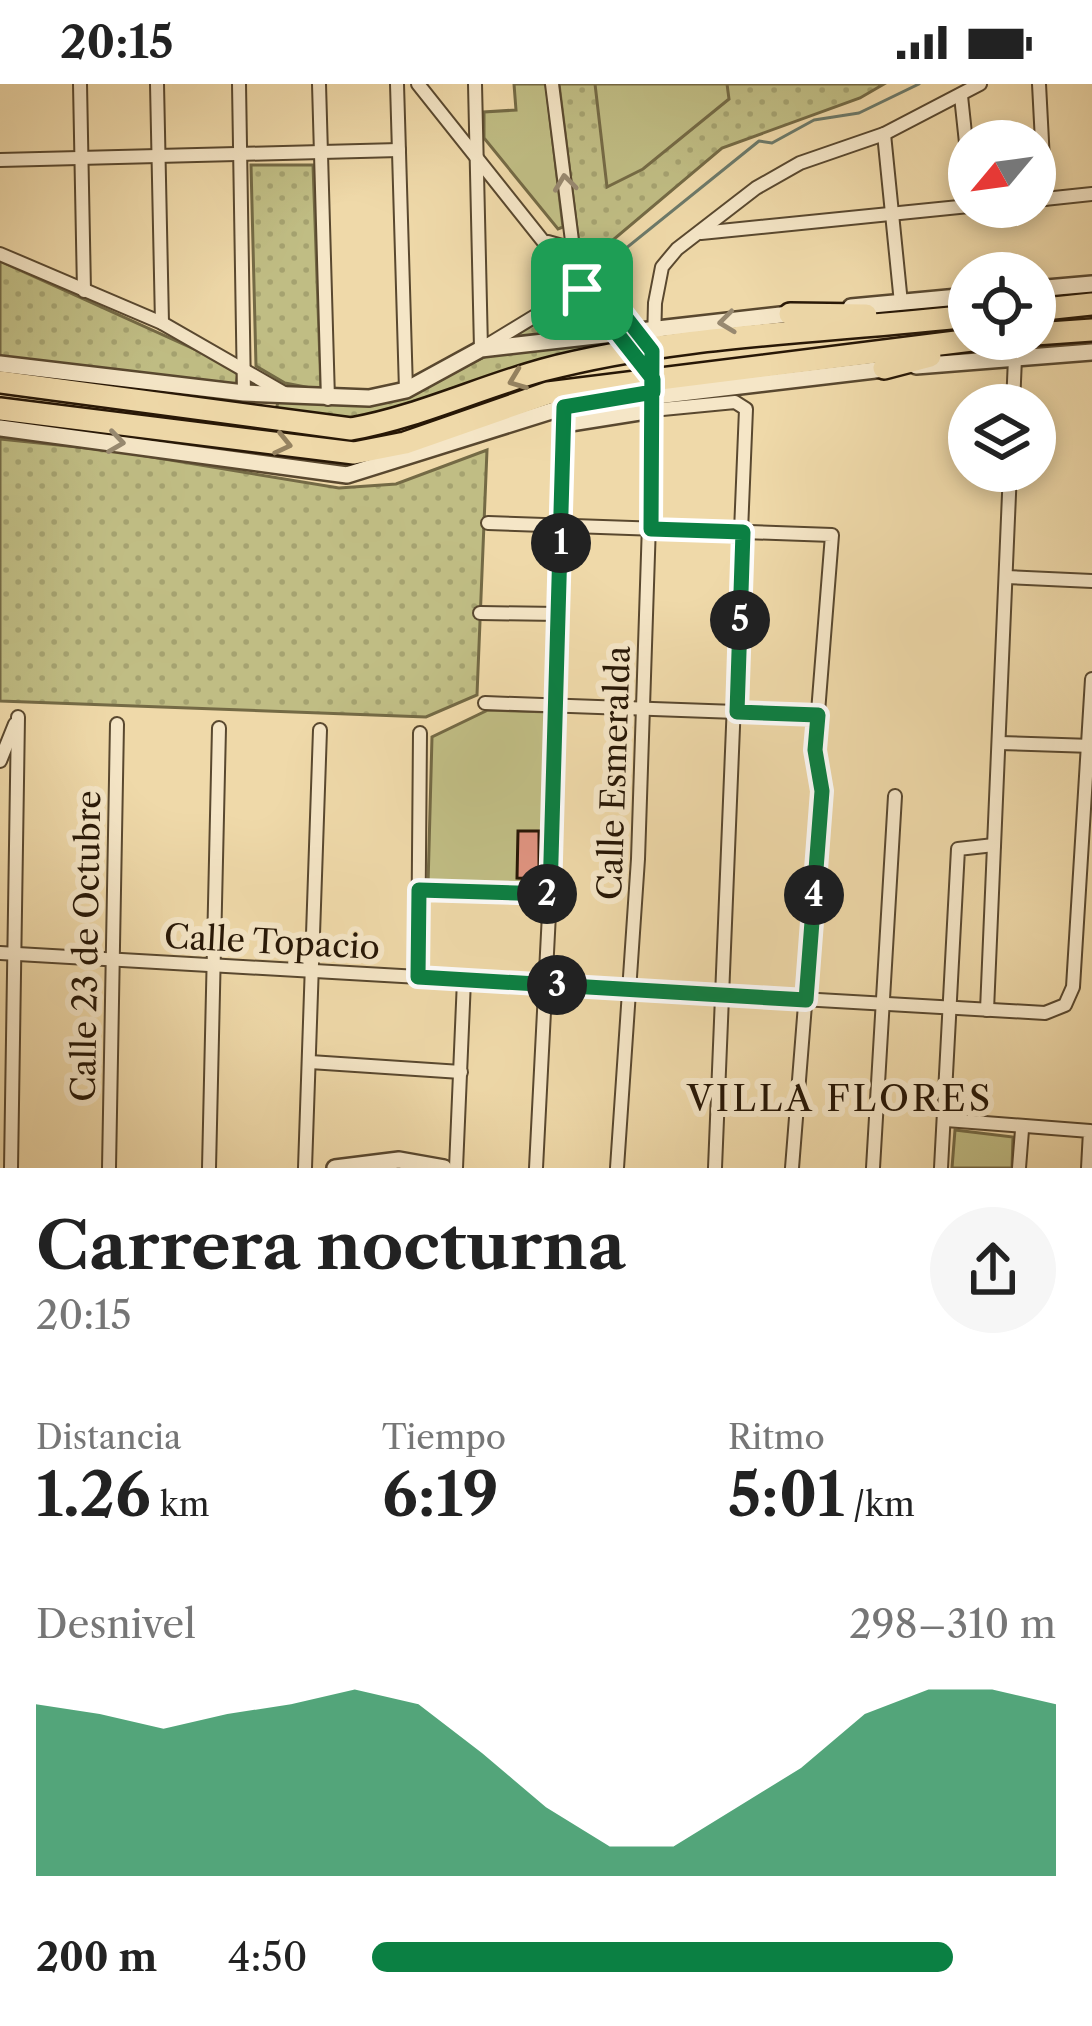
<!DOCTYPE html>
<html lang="es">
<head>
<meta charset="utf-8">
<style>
	body { margin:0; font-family:"Libre Caslon Text",serif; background:#f6f6f6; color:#222; height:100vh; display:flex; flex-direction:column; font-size:45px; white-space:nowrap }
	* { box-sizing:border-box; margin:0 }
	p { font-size:39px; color:#767676 }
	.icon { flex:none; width:66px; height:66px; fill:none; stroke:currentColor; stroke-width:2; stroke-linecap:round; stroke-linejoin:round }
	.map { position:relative; height:1084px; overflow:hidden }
	.sheet { display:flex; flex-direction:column; background:#fff; flex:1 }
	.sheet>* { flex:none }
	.needle { width:78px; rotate:241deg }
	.controls { position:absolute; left:948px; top:36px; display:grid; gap:24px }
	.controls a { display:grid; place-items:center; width:108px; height:108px; border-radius:50%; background:#fff; box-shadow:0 6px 18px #0003; font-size:60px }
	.pin { position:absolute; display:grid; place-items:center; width:102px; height:102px; color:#fff; margin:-51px; border-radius:24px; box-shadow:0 6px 18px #0006 }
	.km { position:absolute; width:60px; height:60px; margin:-30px; border-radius:50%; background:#222; color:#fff; font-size:33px; line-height:60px; text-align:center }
	.round { display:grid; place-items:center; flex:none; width:126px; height:126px; border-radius:63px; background:#f6f6f6 }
	.overview { display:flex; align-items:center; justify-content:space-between; height:204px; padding:0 36px }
	h1 { font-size:66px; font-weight:800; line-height:90px }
	.figures { display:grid; grid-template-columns:repeat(3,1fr); gap:18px; height:204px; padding:12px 36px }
	.figures div { display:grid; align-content:center }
	.figures b { font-size:60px; font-weight:800 }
	.figures small { font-size:33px; font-weight:400 }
	.figures p { font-size:33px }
	.chart { height:336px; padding:24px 36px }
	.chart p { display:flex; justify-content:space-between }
	.chart svg { width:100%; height:216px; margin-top:12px; fill:#0b8043; opacity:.7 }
	ul { padding:0 36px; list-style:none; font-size:39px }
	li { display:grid; grid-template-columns:192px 144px 1fr; align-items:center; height:90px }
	li i { height:30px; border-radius:15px; background:#0b8043 }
	.status { display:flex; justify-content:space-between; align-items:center; height:84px; padding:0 60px; background:#fff; direction:ltr }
	.status svg { height:33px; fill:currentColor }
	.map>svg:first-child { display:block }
	.grass { fill:url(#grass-dots); stroke:#746a45; stroke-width:3 }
	.park { fill:#c0bd84; stroke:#746a45; stroke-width:3 }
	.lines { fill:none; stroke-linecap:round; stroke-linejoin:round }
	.stream { stroke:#6c7969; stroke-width:3 }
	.building { fill:#e09481; stroke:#271706; stroke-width:3 }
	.minor-casing { stroke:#59482f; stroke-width:16 }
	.tertiary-casing { stroke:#59482f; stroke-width:20 }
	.trunk-casing { stroke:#271706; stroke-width:26 }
	.minor { stroke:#f5e6c7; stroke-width:12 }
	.tertiary { stroke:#f5e6c7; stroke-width:15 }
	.trunk { stroke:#efd9a9; stroke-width:21 }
	.oneway { stroke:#988970 }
	.oneway2 { stroke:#958260 }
	.route-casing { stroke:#fff; stroke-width:24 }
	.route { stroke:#0b8043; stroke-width:15 }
	.labels { text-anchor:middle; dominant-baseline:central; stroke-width:12; stroke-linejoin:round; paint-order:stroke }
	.street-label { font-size:33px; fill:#271706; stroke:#f5e6c7 }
	.neighbourhood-label { font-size:36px; letter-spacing:3px; fill:#271706; stroke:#f5e6c7 }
</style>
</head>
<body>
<div class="status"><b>20:15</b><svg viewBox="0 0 49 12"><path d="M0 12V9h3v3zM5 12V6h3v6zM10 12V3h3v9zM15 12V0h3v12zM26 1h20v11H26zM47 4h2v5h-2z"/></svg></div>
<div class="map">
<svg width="1092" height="1084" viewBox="0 0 1092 1084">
	<defs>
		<pattern id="grass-dots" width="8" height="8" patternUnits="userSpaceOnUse" patternTransform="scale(3)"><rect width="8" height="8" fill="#c0bd84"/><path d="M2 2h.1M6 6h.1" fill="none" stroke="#a5a270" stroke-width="1.8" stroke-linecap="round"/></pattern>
	</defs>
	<rect width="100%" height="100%" fill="#efd9a9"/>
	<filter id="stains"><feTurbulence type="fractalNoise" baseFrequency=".00167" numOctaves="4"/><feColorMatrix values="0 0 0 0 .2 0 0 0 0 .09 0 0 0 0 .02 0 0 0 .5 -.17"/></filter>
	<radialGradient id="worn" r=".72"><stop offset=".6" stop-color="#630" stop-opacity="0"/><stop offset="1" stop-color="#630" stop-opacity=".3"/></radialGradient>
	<g class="grass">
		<path d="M559,0H884L860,14L722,64L594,172L580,169Z"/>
		<path d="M251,81H313L321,306L285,299L256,282Z"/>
		<path d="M0,177L238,285L236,301L0,274Z"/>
		<path d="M577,214L602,249L508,255Z"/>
		<path d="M609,258L610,263C525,273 451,318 369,334C338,339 306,330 276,326L278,318L357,321L391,315L489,271Z"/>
		<path d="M0,355L116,367L339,404L396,400L487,366L477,611L426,633L0,617Z"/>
	</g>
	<g class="park">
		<path d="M514,0H546L563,143L558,145L484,54V28L516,26Z"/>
		<path d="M595,0H727L729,15L643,85L607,103Z"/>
		<path d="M488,626L551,628L546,805L428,801L432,653Z"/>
		<path d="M955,1046L1013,1053L1012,1084H952Z"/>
	</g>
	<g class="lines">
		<path class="stream" d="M599,186L759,57L772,59L814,36L859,29L919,0"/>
	</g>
	<path class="building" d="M518,747H539V795L517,794Z"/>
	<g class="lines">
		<g class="minor-casing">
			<g id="minor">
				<path d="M80,0L84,207"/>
				<path d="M157,0L162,239"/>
				<path d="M239,0L244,309"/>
				<path d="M319,0L328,315"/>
				<path d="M397,0L406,306"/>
				<path d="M418,0L652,294"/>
				<path d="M475,0L481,265L596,195"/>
				<path d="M552,0L577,196"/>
				<path d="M1039,0L1045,115"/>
				<path d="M961,12L969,87"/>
				<path d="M884,50L901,219"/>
				<path d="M0,76L399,66"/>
				<path d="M1035,116L1092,110"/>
				<path d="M701,149L969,122"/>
				<path d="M548,158L573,165L640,252"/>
				<path d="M0,170L162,239L284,309"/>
				<path d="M653,298L655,219L662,183L677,165L756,104L800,79L884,50L980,0"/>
				<path d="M1013,321L1015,274"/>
				<path d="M652,326L735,318L746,325L715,1084"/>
				<path d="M488,439L832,451L815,666L822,707L792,1084"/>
				<path d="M1006,493L1092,497"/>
				<path d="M480,529L559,530"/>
				<path d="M485,619L818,631"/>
				<path d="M999,659L1092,662"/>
				<path d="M0,677L15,640"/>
				<path d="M419,806L550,810"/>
				<path d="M0,869L1045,929L1065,921L1073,903L1092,595"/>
				<path d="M418,893L420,649"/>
				<path d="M987,926L1010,387"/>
				<path d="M310,978L461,988"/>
				<path d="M946,1036L1090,1047L1088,1084"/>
				<path d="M11,1084L18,633"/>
				<path d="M109,1084L117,640"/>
				<path d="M209,1084L219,644"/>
				<path d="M305,1084L320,646"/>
				<path d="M456,1084L464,896"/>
				<path d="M536,1084L550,810L564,336"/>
				<path d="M617,1084L638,775L653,318"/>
				<path d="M873,1084L895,712"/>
				<path d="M941,1084L958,765L994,761"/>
				<path d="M1019,1084L1022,1046"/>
			</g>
		</g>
		<g class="tertiary-casing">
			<g id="tertiary">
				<path d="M1035,205L1092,200"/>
				<path d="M851,223L969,212"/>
				<path d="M0,280L244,309L369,314L406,306L481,265L798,229"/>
				<path d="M916,282L1092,268"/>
				<path d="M564,340L652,326"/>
				<path d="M0,344L347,391L564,323L892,284"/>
				<path d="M335,1084L399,1076L444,1084"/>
			</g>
		</g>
		<g class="trunk-casing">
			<g id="trunk">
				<path d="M1035,226L1092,220"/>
				<path d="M790,230L866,231"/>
				<path d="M1035,250L1092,246"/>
				<path d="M884,284L930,272"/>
				<path d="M0,298L351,345C418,333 478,304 543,286C680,250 828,248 969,232"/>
				<path d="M0,325L354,369L405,359L548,309L980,255"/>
			</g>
		</g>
		<use href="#minor" class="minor"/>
		<use href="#tertiary" class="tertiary"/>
		<use href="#trunk" class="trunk"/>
	</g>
	<defs><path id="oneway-chevron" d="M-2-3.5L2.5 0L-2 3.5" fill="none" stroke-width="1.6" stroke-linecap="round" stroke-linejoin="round" transform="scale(3)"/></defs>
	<g class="oneway">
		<use href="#oneway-chevron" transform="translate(565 99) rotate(-97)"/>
		<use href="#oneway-chevron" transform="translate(727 238) rotate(173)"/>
		<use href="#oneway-chevron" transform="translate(116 358) rotate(8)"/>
	</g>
	<g class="oneway2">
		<use href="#oneway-chevron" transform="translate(517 296) rotate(159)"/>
		<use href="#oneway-chevron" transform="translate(283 360) rotate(13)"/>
	</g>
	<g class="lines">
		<g class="route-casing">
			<path id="route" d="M582,205L653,295V308L564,323L550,810L419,806L418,893L806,916L822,707L815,666L818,631L737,628L743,448L651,445L652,267L596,195L582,205"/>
		</g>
		<use href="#route" class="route"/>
	</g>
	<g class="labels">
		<g class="street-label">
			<text transform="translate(614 689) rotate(-88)">Calle Esmeralda</text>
			<text transform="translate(272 858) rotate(3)">Calle Topacio</text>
			<text transform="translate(86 862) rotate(-89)">Calle 23 de Octubre</text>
		</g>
		<g class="neighbourhood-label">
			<text x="840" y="1014">VILLA FLORES</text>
		</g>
	</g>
	<rect width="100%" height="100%" filter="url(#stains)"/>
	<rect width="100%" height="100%" fill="url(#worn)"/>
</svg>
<div class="controls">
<a><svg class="needle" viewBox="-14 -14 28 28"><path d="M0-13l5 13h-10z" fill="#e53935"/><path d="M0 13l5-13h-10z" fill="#767676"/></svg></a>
<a><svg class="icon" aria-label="locate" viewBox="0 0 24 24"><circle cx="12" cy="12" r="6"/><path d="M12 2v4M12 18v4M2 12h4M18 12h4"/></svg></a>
<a><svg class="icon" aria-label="layers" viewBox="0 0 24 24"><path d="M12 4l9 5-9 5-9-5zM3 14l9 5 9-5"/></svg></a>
</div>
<div class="pin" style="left:582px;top:205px;background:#1e9e55"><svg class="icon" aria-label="arrive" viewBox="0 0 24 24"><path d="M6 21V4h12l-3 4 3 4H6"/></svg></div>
<b class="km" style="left:561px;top:459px">1</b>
<b class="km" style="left:547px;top:810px">2</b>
<b class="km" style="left:557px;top:901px">3</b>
<b class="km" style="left:814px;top:811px">4</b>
<b class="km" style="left:740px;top:536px">5</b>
</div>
<section class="sheet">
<div class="overview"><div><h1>Carrera nocturna</h1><p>20:15</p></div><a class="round"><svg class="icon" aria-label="share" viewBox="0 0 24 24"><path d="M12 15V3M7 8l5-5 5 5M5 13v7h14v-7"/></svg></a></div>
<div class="figures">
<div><p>Distancia</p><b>1.26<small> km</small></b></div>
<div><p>Tiempo</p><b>6:19</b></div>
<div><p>Ritmo</p><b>5:01<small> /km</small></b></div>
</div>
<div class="chart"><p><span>Desnivel</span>298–310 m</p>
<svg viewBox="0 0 160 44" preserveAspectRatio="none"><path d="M0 44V9L10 11L20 14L30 11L40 9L50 6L60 9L70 19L80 30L90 38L100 38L110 30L120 22L130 11L140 6L150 6L160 9V44z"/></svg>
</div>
<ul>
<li><b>200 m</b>4:50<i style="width:85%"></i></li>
</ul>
</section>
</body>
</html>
